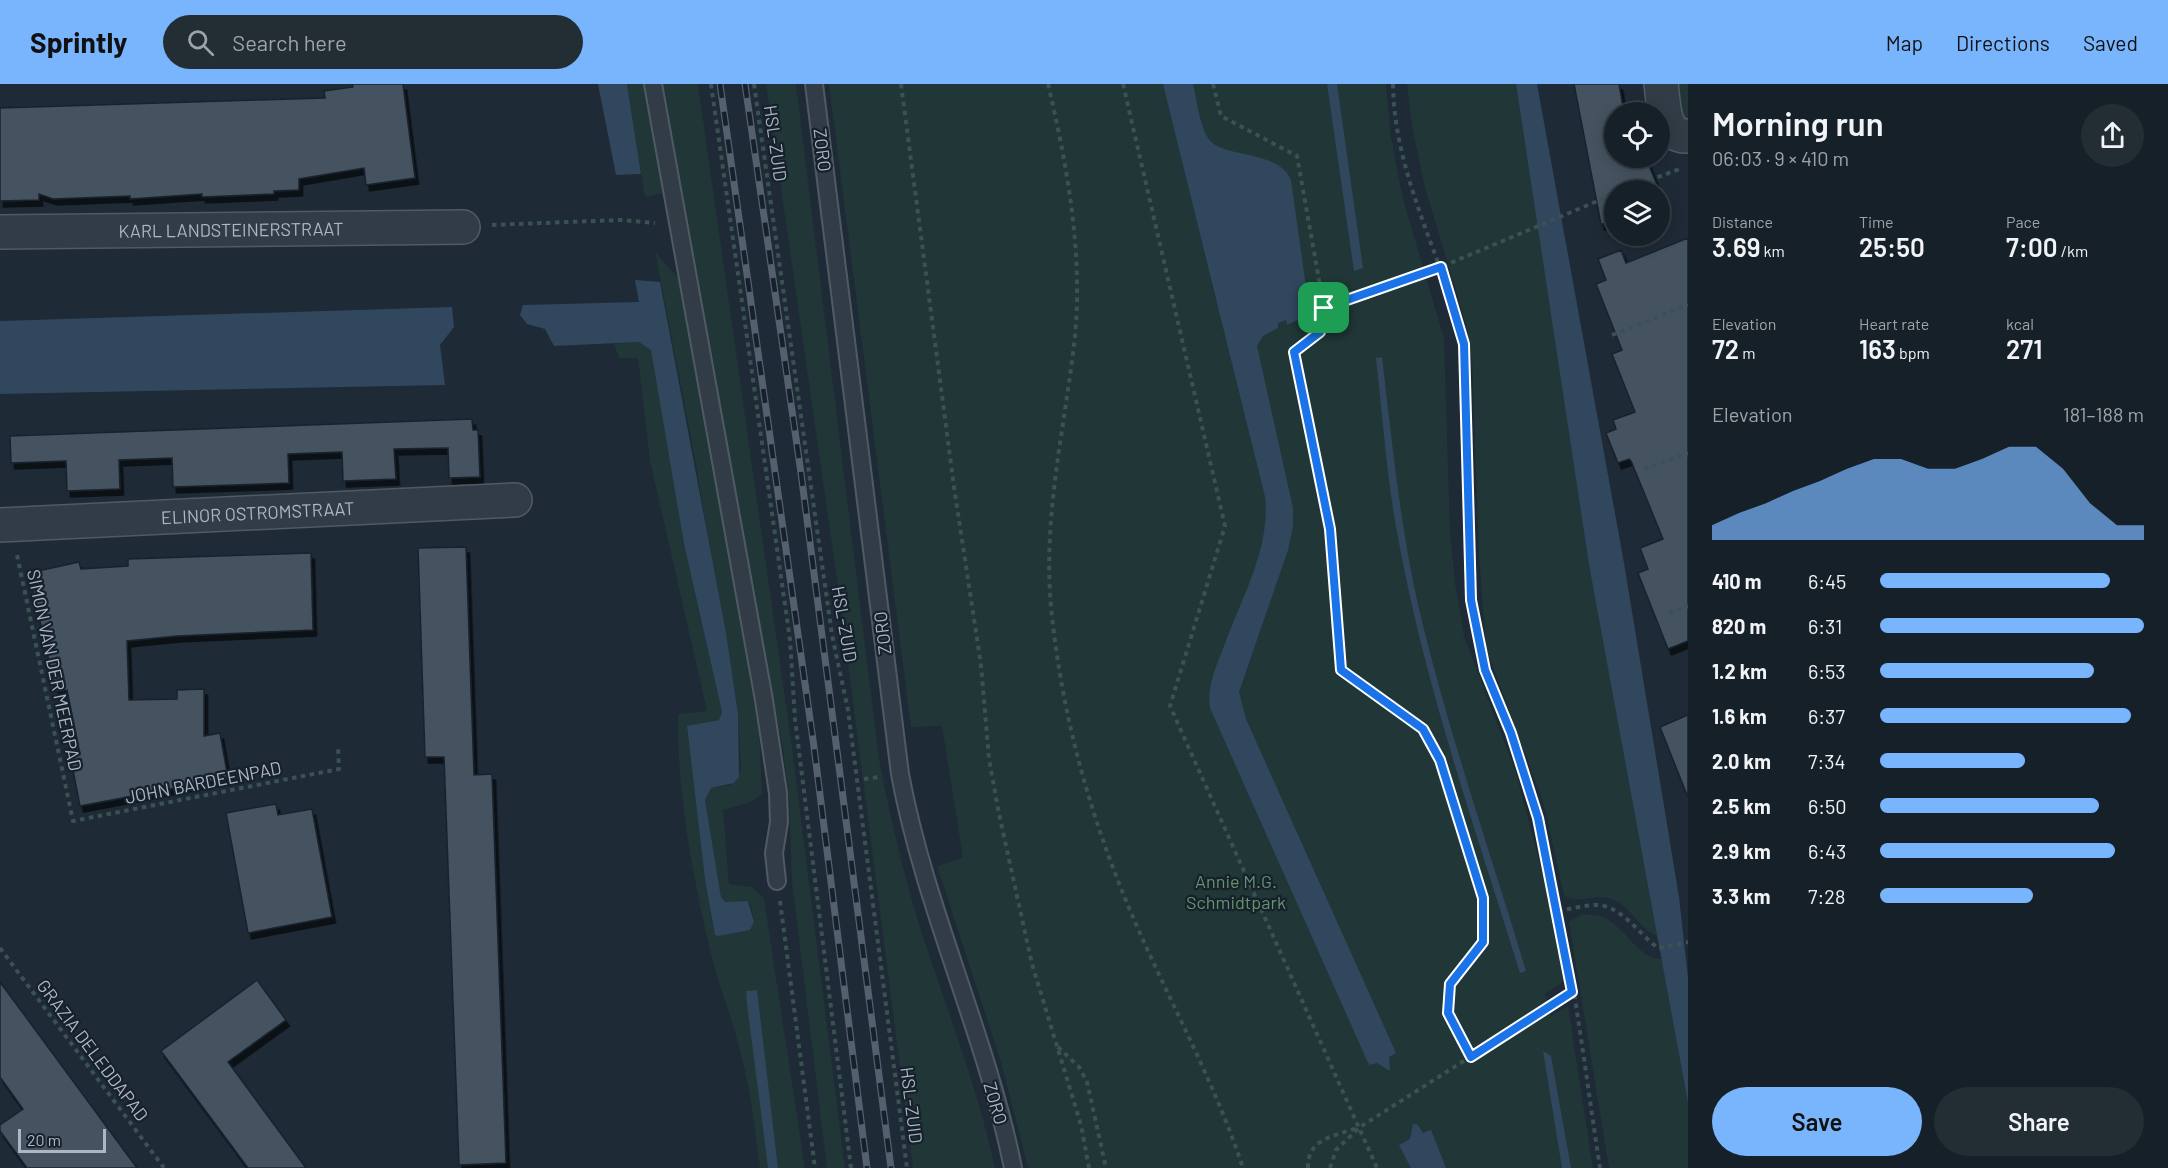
<!DOCTYPE html>
<html lang="en">
<head>
<meta charset="utf-8">
<style>
	body { margin:0; font-family:Barlow,sans-serif; background:#232d34; color:#f1f3f6; height:100vh; display:flex; flex-direction:column; font-size:22px; white-space:nowrap }
	* { box-sizing:border-box; margin:0 }
	p { font-size:20px; color:#9ea3a8 }
	.icon { flex:none; width:33px; height:33px; fill:none; stroke:currentColor; stroke-width:2; stroke-linecap:round; stroke-linejoin:round }
	.map { position:relative; flex:1; overflow:hidden }
	.drawer { display:flex; flex-direction:column; background:#162028; width:480px }
	.drawer>* { flex:none }
	.fabs { position:absolute; left:1604px; top:18px; display:grid; gap:12px }
	.fabs a { display:grid; place-items:center; width:66px; height:66px; border-radius:50%; background:#162028; box-shadow:0 3px 15px #0003,0 0 0 2px #353e45; font-size:30px }
	.scale { position:absolute; left:18px; bottom:15px; width:88px; box-sizing:border-box; padding-left:6px; border:3px solid #abb7c4; border-top:0; font-size:16px; line-height:21px; white-space:nowrap; color:#abb7c4; -webkit-text-stroke:4px #17212b; paint-order:stroke }
	.pin { position:absolute; display:grid; place-items:center; width:51px; height:51px; color:#fff; margin:-26px; border-radius:12px; box-shadow:0 3px 9px #0006 }
	.round { display:grid; place-items:center; flex:none; width:63px; height:63px; border-radius:32px; background:#232d34 }
	.headline { display:flex; align-items:center; justify-content:space-between; height:102px; padding:0 24px }
	h1 { font-size:33px; font-weight:600; line-height:45px }
	.stats { display:grid; grid-template-columns:repeat(3,1fr); gap:9px; height:102px; padding:6px 24px }
	.stats div { display:grid; align-content:center }
	.stats b { font-size:26px; font-weight:600 }
	.stats small { font-size:16px; font-weight:400 }
	.stats p { font-size:16px }
	.chart { height:168px; padding:12px 24px }
	.chart p { display:flex; justify-content:space-between }
	.chart svg { width:100%; height:108px; margin-top:6px; fill:#79b5fc; opacity:.7 }
	.button { display:flex; gap:12px; margin-top:auto; padding:12px 24px }
	.button a { flex:1; height:69px; border-radius:36px; background:#79b5fc; color:#111; font-size:24px; font-weight:600; line-height:69px; text-align:center }
	.button a+a { background:#232d34; color:#f1f3f6 }
	ul { padding:0 24px; list-style:none; font-size:20px }
	li { display:grid; grid-template-columns:96px 72px 1fr; align-items:center; height:45px }
	li i { height:15px; border-radius:8px; background:#79b5fc }
	header { display:flex; align-items:center; gap:36px; box-sizing:border-box; height:84px; padding:0 30px; background:#79b5fc; color:#111 }
	header strong { font-size:28px }
	nav { display:flex; gap:33px; margin-inline-start:auto; font-size:21px }
	.search { width:420px; height:54px; background:#232d34; display:flex; align-items:center; gap:15px; box-sizing:border-box; padding:0 21px; border-radius:33px; color:#9ea3a8; font-size:22px }
	main { display:flex; flex:1; min-height:0 }
	.map>svg:first-child { display:block }
	.green { fill:#203637 }
	.water { fill:#30475e }
	.building { fill:#445261; stroke:#19232d; stroke-width:1.5; filter:url(#shadow) }
	.lines { fill:none; stroke-linecap:round; stroke-linejoin:round }
	.lane-casing { stroke:#4f5a65; stroke-width:20 }
	.street-casing { stroke:#4f5a65; stroke-width:36 }
	.path { stroke:#3b5252; stroke-width:4; stroke-dasharray:4.5 4.5; stroke-linecap:butt }
	.lane { stroke:#323c47; stroke-width:16 }
	.street { stroke:#323c47; stroke-width:33 }
	.rail-casing { stroke:#53606e; stroke-width:7 }
	.rail { stroke:#17212b; stroke-width:4.5; stroke-dasharray:14; stroke-linecap:butt }
	.route-casing { stroke:#fff; stroke-width:12 }
	.route { stroke:#1a73e8; stroke-width:8 }
	.labels { text-anchor:middle; dominant-baseline:central; stroke-width:4.5; stroke-linejoin:round; paint-order:stroke }
	.street-label { font-size:18px; fill:#abb7c4; stroke:#17212b }
	.park-label { font-size:18px; fill:#63956b; stroke:#17212b }
</style>
</head>
<body>
<header>
<strong>Sprintly</strong>
<div class="search"><svg class="icon" aria-label="search" viewBox="0 0 24 24"><circle cx="10" cy="10" r="6"/><path d="M15 15l6 6"/></svg>Search here</div>
<nav><a>Map</a><a>Directions</a><a>Saved</a></nav>
</header>
<main>
<div class="map">
<svg width="1688" height="1084" viewBox="0 0 1688 1084">
	<defs>
		<filter id="shadow"><feDropShadow dx="3.5" dy="6" stdDeviation="0" flood-color="#0009"/></filter>
	</defs>
	<rect width="100%" height="100%" fill="#1e2a36"/>
	<g class="green">
		<path d="M627,0H644L664,109L645,113Z"/>
		<path d="M659,0H698L792,664L845,1084H827L792,798L789,712L783,665Z"/>
		<path d="M766,0H796L879,675C890,731 902,785 919,840C945,921 977,1000 995,1084H913L839,509Z"/>
		<path d="M829,0H1386L1391,53L1403,115L1444,254L1450,447L1455,499L1464,552L1516,689L1549,814L1564,897L1545,910L1551,932L1568,922L1593,1084H1028L1001,978L937,782L963,774L942,642L911,643Z"/>
		<path d="M1407,0H1516L1589,481L1658,852C1639,846 1632,824 1614,816C1597,808 1580,821 1564,812L1544,721L1486,564L1479,473L1472,275L1466,240L1425,104L1412,42Z"/>
		<path d="M1676,0H1688V34L1682,36Z"/>
		<path d="M655,168L681,197L758,621L762,710L751,718L723,726L729,800L752,803L764,815L805,1084H778L756,906L746,907L768,1084H760C755,1046 751,1008 741,971C733,935 718,901 710,866C692,788 677,710 678,630L707,627L650,377L638,274H619L614,260C628,259 645,253 652,269L684,460L722,628L719,636L687,643L705,796L715,852L750,846L754,838L750,818H725L721,813L705,716L711,704L730,701L741,685L738,630L694,370Z"/>
		<path d="M1582,830C1589,831 1598,830 1605,834C1626,844 1638,875 1662,875L1688,1019V1084H1609L1569,838Z"/>
	</g>
	<g class="water">
		<path d="M598,0H627L641,90L616,91Z"/>
		<path d="M1163,0H1193C1197,16 1199,40 1208,54C1221,75 1279,65 1291,96L1309,224L1302,234L1287,241L1286,236L1278,239V244L1263,252L1257,262L1293,424V442L1288,466L1239,608L1246,635L1396,969L1389,973L1390,987L1377,979L1369,981L1210,624C1207,601 1216,583 1224,562C1241,516 1271,463 1265,413Z"/>
		<path d="M1327,0H1337L1363,184L1354,187Z"/>
		<path d="M1516,0H1537L1624,479L1679,813L1688,894V1019L1589,481Z"/>
		<path d="M635,196L660,198L726,549L738,630L739,693L734,699L711,704L705,716L721,813L725,818L748,817L754,838L750,846L718,852L715,851L705,796L687,642L719,636L722,628L684,460L651,266L639,258L554,262L545,245L527,240L520,231L523,221L639,218Z"/>
		<path d="M452,223L454,243L440,261L445,301L0,310V237Z"/>
		<path d="M1382,273C1392,357 1400,442 1419,525C1448,647 1490,767 1526,887L1520,889C1476,747 1426,605 1399,459C1387,398 1383,336 1376,274Z"/>
		<path d="M757,906L778,1084H768L747,920L746,907Z"/>
		<path d="M1543,967L1551,972L1571,1084H1562Z"/>
		<path d="M1413,1040H1417L1423,1049L1431,1046L1446,1084H1411L1399,1061L1410,1055Z"/>
	</g>
	<g class="building">
		<path d="M352,0H403L415,94L366,101L364,84L299,95V106L274,107V110L202,113V110L130,115V112L53,115L39,110V116L0,117V24L325,14L324,7L353,3Z"/>
		<path d="M1574,0H1619L1624,28H1614V74H1646L1659,106H1614V139L1601,140Z"/>
		<path d="M1688,154V557L1668,565L1638,489L1648,485L1640,464L1663,455L1631,377L1629,375L1618,379L1606,349L1616,345L1613,336L1635,328L1612,270L1622,266L1596,200L1606,196L1598,175L1621,166L1626,179Z"/>
		<path d="M472,335L473,346H478L480,393L449,394L448,364L394,365L396,395L343,397L342,368L288,370L289,399L173,403L172,374L119,376L120,405L67,407L66,377L11,379L10,352Z"/>
		<path d="M466,463L474,691L492,690L506,1079L459,1081L444,673H425L418,464Z"/>
		<path d="M311,469L313,546L177,552L127,557L129,616L177,615V606L204,605V652L220,649L228,694L80,722L70,671L80,670L67,606L56,608L29,489L79,478L81,485L128,482V475Z"/>
		<path d="M1688,631V711H1687L1660,643Z"/>
		<path d="M276,720L278,731L312,725L332,833L248,849L226,729Z"/>
		<path d="M257,896L286,936L228,978L306,1084H248L161,967Z"/>
		<path d="M0,898L31,940L137,1084H27L0,1047V1041L23,1025L0,993Z"/>
	</g>
	<g class="lines">
		<g class="lane-casing">
			<g id="lane">
				<path d="M653,0L764,616L778,709L779,738L774,769L777,797"/>
				<path d="M814,0L900,690C925,825 986,950 1013,1084"/>
			</g>
		</g>
		<g class="street-casing">
			<g id="street">
				<path d="M1661,0C1664,19 1662,54 1688,52"/>
				<path id="s1" d="M0,148L463,143"/>
				<path id="s2" d="M0,441L515,416"/>
			</g>
		</g>
		<g class="path">
			<path d="M711,0L790,556L795,635L851,1084"/>
			<path d="M754,0L832,551L848,626L907,1084"/>
			<path d="M901,0L954,403L981,581L989,675L999,730L1032,880L1081,1041L1089,1084"/>
			<path d="M1048,0C1067,80 1083,169 1075,252C1065,345 1041,437 1052,532C1063,636 1091,735 1132,831C1168,915 1214,996 1243,1084"/>
			<path d="M1123,0L1225,442L1170,622L1377,1084"/>
			<path d="M1213,0L1221,32L1297,72L1324,224L1320,248L1294,268L1330,445L1341,586L1423,645L1440,676L1483,814V858L1450,900L1448,929L1471,973"/>
			<path d="M1393,0C1394,92 1443,173 1464,260L1471,516C1475,540 1477,565 1486,587C1503,636 1525,683 1538,733C1569,848 1582,967 1600,1084"/>
			<path d="M1624,106L1682,84"/>
			<path d="M492,141L620,136L655,139"/>
			<path d="M1324,224L1441,183L1614,110"/>
			<path d="M1612,251L1688,221"/>
			<path d="M1644,385L1688,369"/>
			<path d="M17,471L73,737L339,685L338,664"/>
			<path d="M1669,529L1688,522"/>
			<path d="M864,695L879,693"/>
			<path d="M780,817L815,1084"/>
			<path d="M1558,827C1571,825 1584,821 1596,821C1621,821 1639,850 1658,864L1688,858"/>
			<path d="M0,864L164,1084"/>
			<path d="M1058,963L1079,983L1087,998L1106,1084"/>
			<path d="M1308,1084C1307,1055 1334,1052 1357,1044"/>
			<path d="M1330,1084L1336,1066L1360,1043L1572,908"/>
		</g>
		<use href="#lane" class="lane"/>
		<use href="#street" class="street"/>
		<g class="rail-casing">
			<g id="rail">
				<path d="M720,0L814,663L867,1084"/>
				<path d="M745,0L801,389L891,1084"/>
			</g>
		</g>
		<use href="#rail" class="rail"/>
	</g>
	<g class="lines">
		<g class="route-casing">
			<path id="route" d="M1441,183L1464,260L1471,516L1485,586L1511,649L1538,734L1572,908L1471,973L1448,929L1450,900L1483,858V814L1440,676L1423,645L1341,586L1330,445L1294,268L1320,248L1324,224Z"/>
		</g>
		<use href="#route" class="route"/>
	</g>
	<g class="labels">
		<g class="street-label">
			<text transform="translate(776 59) rotate(82)">HSL-ZUID</text>
			<text transform="translate(823 66) rotate(83)">ZORO</text>
			<text stroke="none"><textPath href="#s1" startOffset="231">KARL LANDSTEINERSTRAAT</textPath></text>
			<text stroke="none"><textPath href="#s2" startOffset="258">ELINOR OSTROMSTRAAT</textPath></text>
			<text transform="translate(845 540) rotate(80)">HSL-ZUID</text>
			<text transform="translate(882 549) rotate(-97)">ZORO</text>
			<text transform="translate(55 586) rotate(78)">SIMON VAN DER MEERPAD</text>
			<text transform="translate(203 698) rotate(-11)">JOHN BARDEENPAD</text>
			<text transform="translate(93 966) rotate(53)">GRAZIA DELEDDAPAD</text>
			<text transform="translate(996 1019) rotate(74)">ZORO</text>
			<text transform="translate(912 1021) rotate(83)">HSL-ZUID</text>
		</g>
		<g class="park-label">
			<text x="1236" y="797">Annie M.G.<tspan x="1236" dy="21">Schmidtpark</tspan></text>
		</g>
	</g>
</svg>
<div class="fabs">
<a><svg class="icon" aria-label="locate" viewBox="0 0 24 24"><circle cx="12" cy="12" r="6"/><path d="M12 2v4M12 18v4M2 12h4M18 12h4"/></svg></a>
<a><svg class="icon" aria-label="layers" viewBox="0 0 24 24"><path d="M12 4l9 5-9 5-9-5zM3 14l9 5 9-5"/></svg></a>
</div>
<div class="scale">20 m</div>
<div class="pin" style="left:1324px;top:224px;background:#1e9e55"><svg class="icon" aria-label="arrive" viewBox="0 0 24 24"><path d="M6 21V4h12l-3 4 3 4H6"/></svg></div>
</div>
<section class="drawer">
<div class="headline"><div><h1>Morning run</h1><p>06:03 · 9 × 410 m</p></div><a class="round"><svg class="icon" aria-label="share" viewBox="0 0 24 24"><path d="M12 15V3M7 8l5-5 5 5M5 13v7h14v-7"/></svg></a></div>
<div class="stats">
<div><p>Distance</p><b>3.69<small> km</small></b></div>
<div><p>Time</p><b>25:50</b></div>
<div><p>Pace</p><b>7:00<small> /km</small></b></div>
</div>
<div class="stats">
<div><p>Elevation</p><b>72<small> m</small></b></div>
<div><p>Heart rate</p><b>163<small> bpm</small></b></div>
<div><p>kcal</p><b>271</b></div>
</div>
<div class="chart"><p><span>Elevation</span>181–188 m</p>
<svg viewBox="0 0 160 44" preserveAspectRatio="none"><path d="M0 44V38L10 33L20 29L30 24L40 20L50 15L60 11L70 11L80 15L90 15L100 11L110 6L120 6L130 15L140 29L150 38L160 38V44z"/></svg>
</div>
<ul>
<li><b>410 m</b>6:45<i style="width:87%"></i></li>
<li><b>820 m</b>6:31<i style="width:100%"></i></li>
<li><b>1.2 km</b>6:53<i style="width:81%"></i></li>
<li><b>1.6 km</b>6:37<i style="width:95%"></i></li>
<li><b>2.0 km</b>7:34<i style="width:55%"></i></li>
<li><b>2.5 km</b>6:50<i style="width:83%"></i></li>
<li><b>2.9 km</b>6:43<i style="width:89%"></i></li>
<li><b>3.3 km</b>7:28<i style="width:58%"></i></li>
</ul>
<div class="button"><a>Save</a><a>Share</a></div>
</section>
</main>
</body>
</html>
